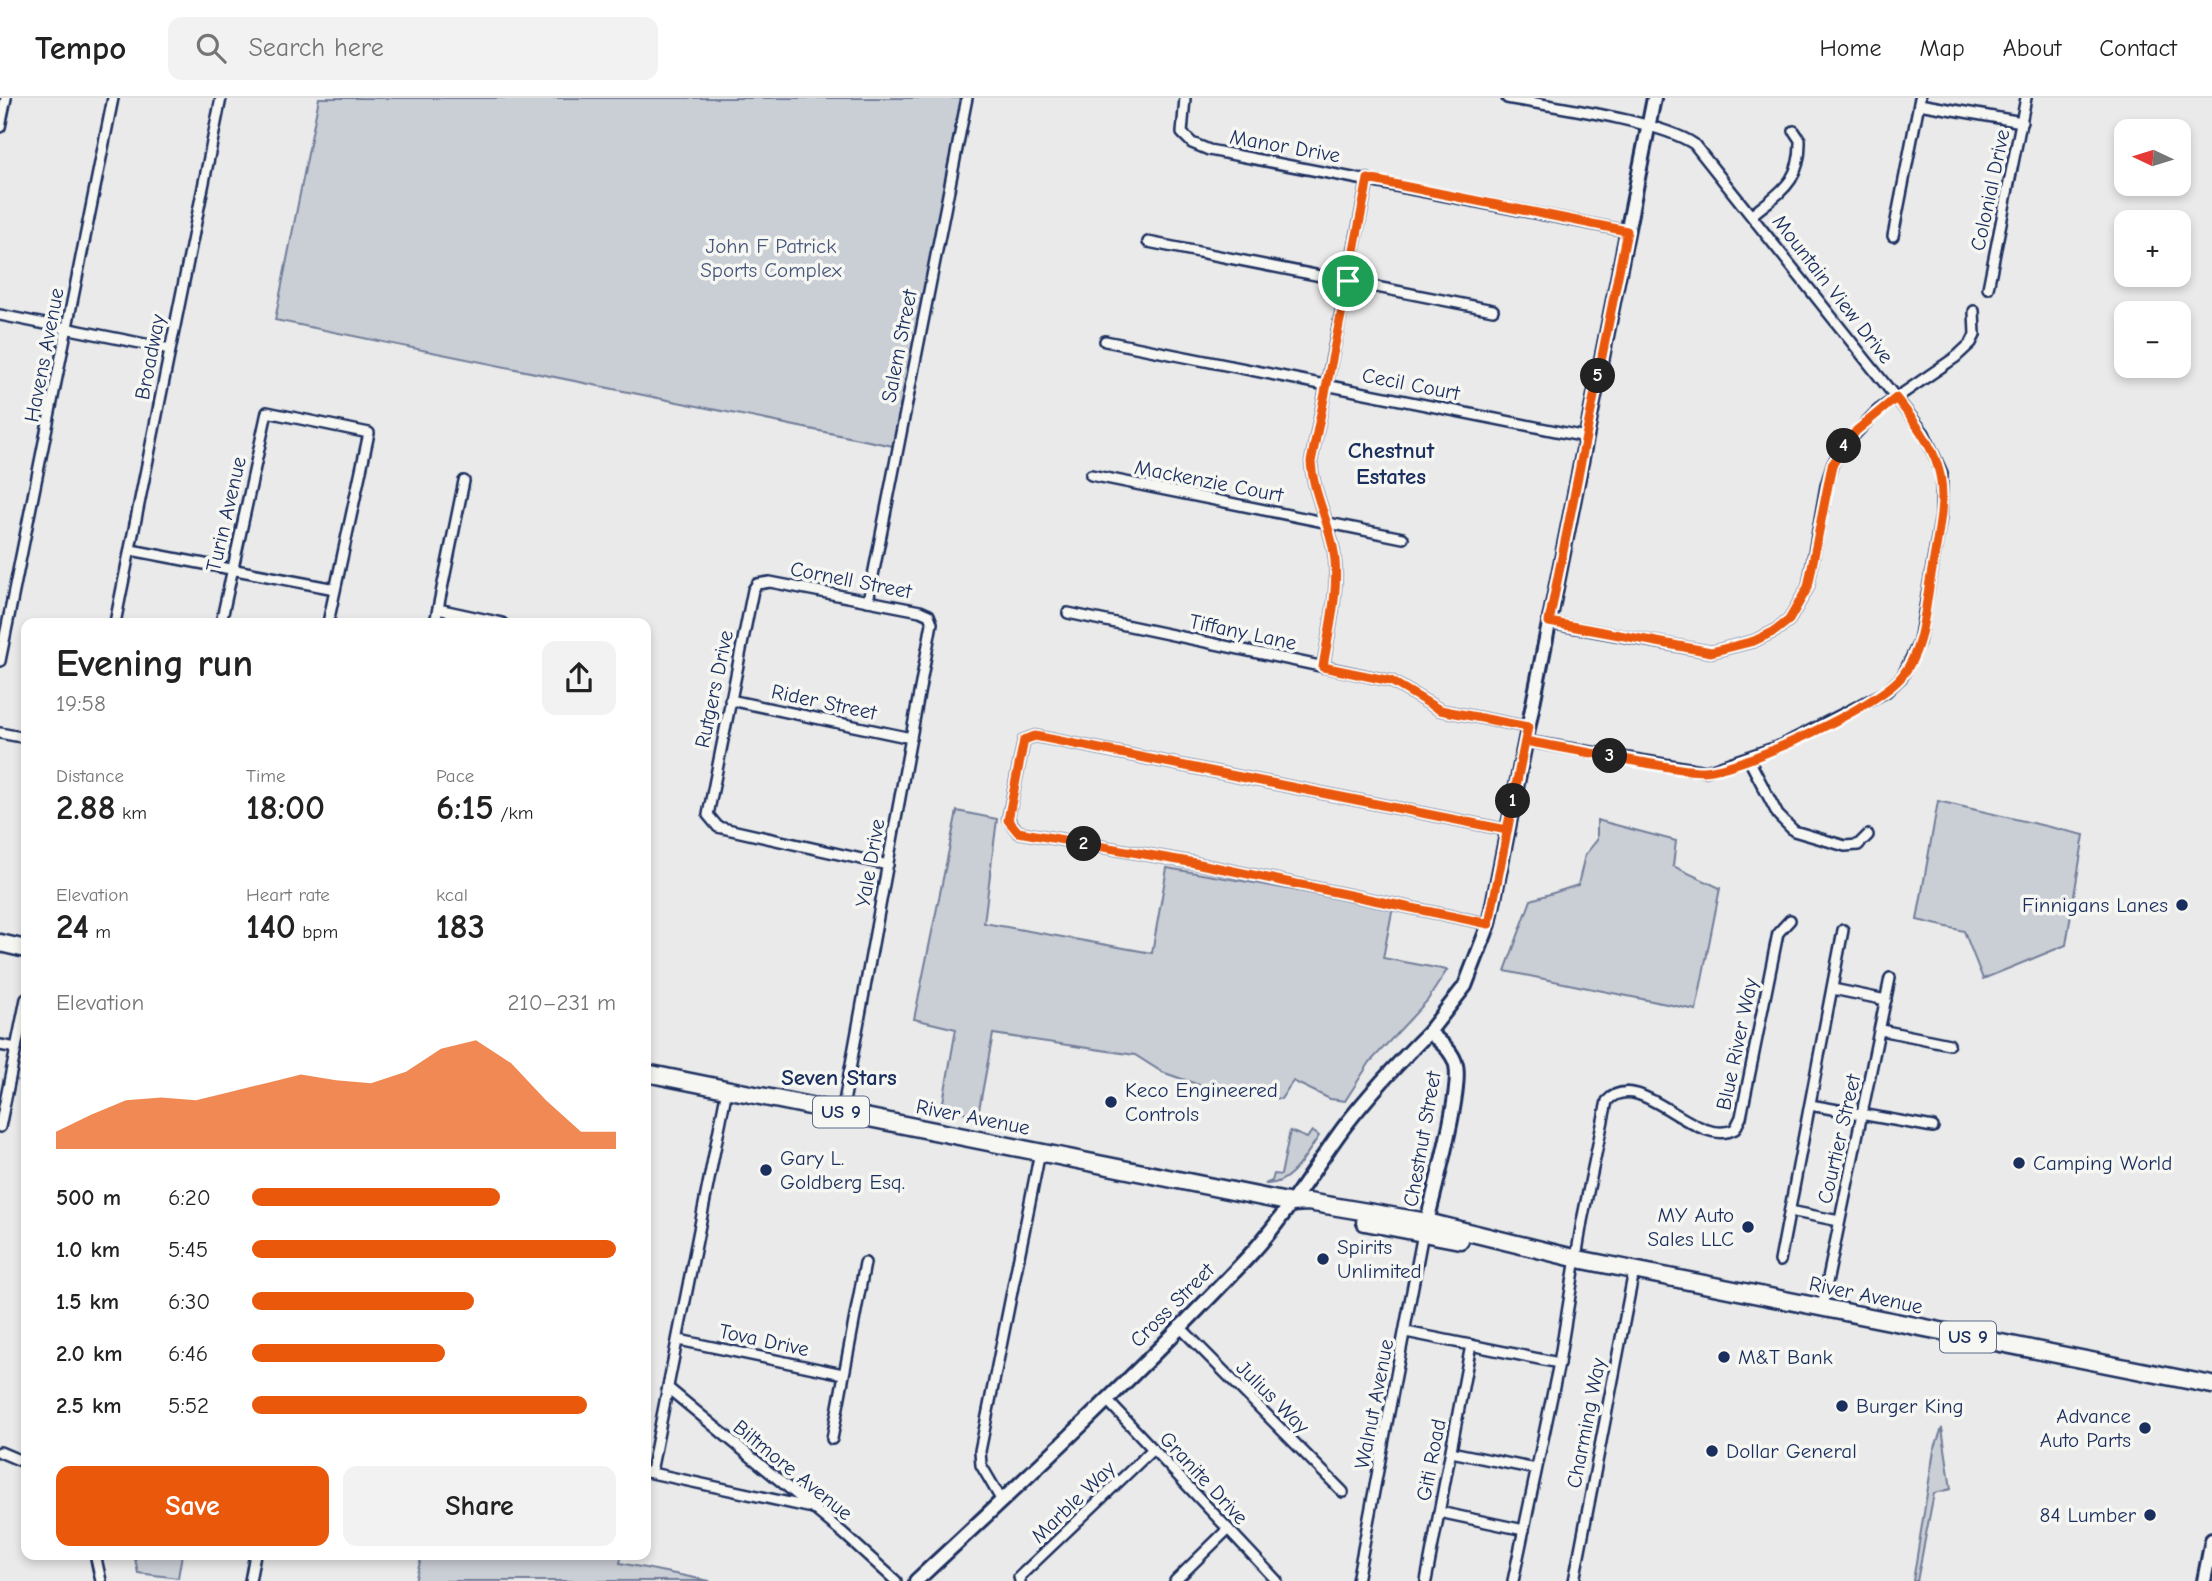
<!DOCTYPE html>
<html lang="en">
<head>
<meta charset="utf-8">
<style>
	body { margin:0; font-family:"Comic Neue",sans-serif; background:#f2f2f2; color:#222; height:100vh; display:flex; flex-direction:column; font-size:26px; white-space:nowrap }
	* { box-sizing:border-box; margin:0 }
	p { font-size:23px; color:#767676 }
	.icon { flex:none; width:38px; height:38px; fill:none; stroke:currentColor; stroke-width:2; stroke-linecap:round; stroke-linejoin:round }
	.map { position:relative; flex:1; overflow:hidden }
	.drawer { position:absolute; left:21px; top:520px; width:630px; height:942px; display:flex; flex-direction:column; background:#fff; border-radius:14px; box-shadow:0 4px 10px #0003 }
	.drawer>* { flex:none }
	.needle { width:46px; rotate:274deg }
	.fabs { position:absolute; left:2114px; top:21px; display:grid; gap:14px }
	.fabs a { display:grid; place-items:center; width:77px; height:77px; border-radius:14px; background:#fff; box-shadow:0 4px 10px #0003; font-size:35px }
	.pin { position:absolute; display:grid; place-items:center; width:60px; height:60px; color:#fff; margin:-30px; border:4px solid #fff; border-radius:50%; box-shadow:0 2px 7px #0007 }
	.km { position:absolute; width:35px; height:35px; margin:-18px; border-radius:50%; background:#222; color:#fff; font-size:19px; line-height:35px; text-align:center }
	.round { display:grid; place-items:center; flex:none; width:74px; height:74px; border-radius:14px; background:#f2f2f2 }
	.headline { display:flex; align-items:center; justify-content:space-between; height:119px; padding:0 35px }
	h1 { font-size:38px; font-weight:700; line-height:52px }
	.stats { display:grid; grid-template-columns:repeat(3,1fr); gap:10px; height:119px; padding:7px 35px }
	.stats div { display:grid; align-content:center }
	.stats b { font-size:35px; font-weight:700 }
	.stats small { font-size:19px; font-weight:400 }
	.stats p { font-size:19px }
	.chart { height:196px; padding:14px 35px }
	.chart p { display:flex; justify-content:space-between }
	.chart svg { width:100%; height:126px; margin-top:7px; fill:#ea580c; opacity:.7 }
	.primary-button { display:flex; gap:14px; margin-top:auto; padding:14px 35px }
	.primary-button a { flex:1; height:80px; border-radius:14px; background:#ea580c; color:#fff; font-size:28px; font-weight:700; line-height:80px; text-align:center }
	.primary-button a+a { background:#f2f2f2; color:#222 }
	ul { padding:0 35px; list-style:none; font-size:23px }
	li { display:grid; grid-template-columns:112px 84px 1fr; align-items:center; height:52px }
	li i { height:18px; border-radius:9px; background:#ea580c }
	header { display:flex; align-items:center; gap:42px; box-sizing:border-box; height:98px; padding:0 35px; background:#fff; border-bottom:2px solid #e0e0e0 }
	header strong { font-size:33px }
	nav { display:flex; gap:38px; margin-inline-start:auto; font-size:24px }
	.search { width:490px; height:63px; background:#f2f2f2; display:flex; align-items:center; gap:18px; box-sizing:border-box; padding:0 24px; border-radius:14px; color:#767676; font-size:26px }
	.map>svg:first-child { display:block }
	.green { fill:#caced5; stroke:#727e9a; stroke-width:2 }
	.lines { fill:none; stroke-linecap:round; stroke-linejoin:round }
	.street-casing { stroke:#1b2f5e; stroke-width:14 }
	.secondary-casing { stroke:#1b2f5e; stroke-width:18 }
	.highway-casing { stroke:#1b2f5e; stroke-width:21 }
	.street { stroke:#f6f6f2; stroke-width:9 }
	.secondary { stroke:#f6f6f2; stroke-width:12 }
	.highway { stroke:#f6f6f2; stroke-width:16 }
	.route-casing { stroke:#fff; stroke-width:14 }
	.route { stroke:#ea580c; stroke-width:9 }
	.poi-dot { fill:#1b2f5e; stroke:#f6f6f2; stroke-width:2.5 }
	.labels { text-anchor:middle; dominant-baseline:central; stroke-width:7; stroke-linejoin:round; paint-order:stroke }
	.shield { fill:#f6f6f2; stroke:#5d6b8a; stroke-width:2 }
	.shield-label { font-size:19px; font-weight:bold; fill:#1b2f5e }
	.street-label { font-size:21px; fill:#1b2f5e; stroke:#f6f6f2 }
	.park-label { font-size:21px; fill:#47577c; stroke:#f6f6f2 }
	.poi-label { font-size:21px; fill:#1b2f5e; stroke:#f6f6f2; text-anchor:start }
	.neighbourhood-label { font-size:23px; font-weight:bold; fill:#1b2f5e; stroke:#f6f6f2 }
</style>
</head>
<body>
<header>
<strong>Tempo</strong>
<div class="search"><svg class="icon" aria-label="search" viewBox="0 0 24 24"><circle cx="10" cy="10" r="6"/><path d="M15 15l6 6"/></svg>Search here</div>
<nav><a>Home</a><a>Map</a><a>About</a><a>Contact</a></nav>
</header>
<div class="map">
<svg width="2212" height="1483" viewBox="0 0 2212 1483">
	<rect width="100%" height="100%" fill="#e9eae9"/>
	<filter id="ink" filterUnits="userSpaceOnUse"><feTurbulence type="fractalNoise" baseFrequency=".0143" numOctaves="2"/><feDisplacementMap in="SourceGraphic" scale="14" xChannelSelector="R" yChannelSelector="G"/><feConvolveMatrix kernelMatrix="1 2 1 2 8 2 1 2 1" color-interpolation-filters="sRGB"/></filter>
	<g filter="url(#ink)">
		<g class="green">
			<path d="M319,0H968L898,349L275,222Z"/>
			<path d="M1938,703L2084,737L2066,847L1983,881L1964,833L1917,822Z"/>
			<path d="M957,713L997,721L984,825L1152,855L1167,770L1393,809L1383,860L1447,872L1427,903L1370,964L1345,1003L1330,1001L1293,983L1281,1001L1205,989L1162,974L1135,957L993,936L978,1017L942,1010L956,931L914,921Z"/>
			<path d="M1597,722L1676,743L1673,768L1720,790L1696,912L1505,873L1531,802L1578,787L1585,757L1597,742Z"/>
			<path d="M1290,1033L1307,1040L1312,1033L1319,1038C1306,1056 1291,1088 1265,1086L1272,1083L1274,1076L1281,1077Z"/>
			<path d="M1942,1330L1951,1391L1934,1395L1917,1483H1913L1934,1352Z"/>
			<path d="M134,1456H182L178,1480L138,1475Z"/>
			<path d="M457,1456H622L620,1465L710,1483H415L422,1457L457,1460Z"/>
		</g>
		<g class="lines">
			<g class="street-casing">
				<g id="street">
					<path d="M1185,0L1182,35L1192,45L1209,52L1627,133"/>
					<path d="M1507,0C1554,9 1658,22 1694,46L1924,335L1942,375L1941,418L1919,544L1902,579L1886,594L1782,647L1706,673L1525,643"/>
					<path d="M1919,6L2022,24"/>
					<path d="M0,29L6,0"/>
					<path d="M1752,117C1781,93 1801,84 1800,42L1794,33"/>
					<path d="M1893,138L1920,0"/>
					<path d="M1148,144L1493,212"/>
					<path d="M1988,190L2026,0"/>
					<path d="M0,217L170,251"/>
					<path d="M1105,243L1586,339"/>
					<path d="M1091,377L1403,440"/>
					<path d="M131,452L335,491"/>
					<path d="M868,503L967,0"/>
					<path d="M438,511L502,525"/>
					<path d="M1068,515L1391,583L1440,612L1528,629"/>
					<path d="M115,525L221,0"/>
					<path d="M221,525L267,314L369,335L328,525"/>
					<path d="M435,525L464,383"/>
					<path d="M1550,525L1711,554L1754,543L1775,533L1789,522L1808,489L1826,388L1832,367L1842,350L1877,313L1956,259L1971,245L1975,237L1974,213"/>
					<path d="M0,563L113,0"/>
					<path d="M1323,569C1329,531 1341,487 1333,449C1327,419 1313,394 1311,364L1368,81"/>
					<path d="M730,602L911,640"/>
					<path d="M0,635L26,640"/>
					<path d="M1748,660L1778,717L1794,733L1845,748L1858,747L1868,737"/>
					<path d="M1489,826L1195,765L1018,734L1008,721L1024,642L1035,638L1507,732"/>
					<path d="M1833,891L1886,902"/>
					<path d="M1881,932L1949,946"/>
					<path d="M0,947L16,950"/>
					<path d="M1810,1007L1933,1029"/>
					<path d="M842,1015C872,851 902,688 932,525L929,517L920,513L770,484L757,486L753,492L708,717L718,729L888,767"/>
					<path d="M0,1029L26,901"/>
					<path d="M1790,1113L1839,1123"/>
					<path d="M1780,1163L1843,832"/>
					<path d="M1822,1209L1890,880"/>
					<path d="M1179,1228L1343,1394"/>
					<path d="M1406,1234L1559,1265"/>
					<path d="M679,1242L843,1276"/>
					<path d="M668,1290L843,1435L896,1483"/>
					<path d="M1106,1301L1277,1483"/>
					<path d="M832,1341L865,1165"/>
					<path d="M0,1354L26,1365"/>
					<path d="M1451,1354L1536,1371"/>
					<path d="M647,1374L808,1409"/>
					<path d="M651,1374L727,991"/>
					<path d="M1002,1403L981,1367L980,1353L1040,1054"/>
					<path d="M1439,1414L1524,1432"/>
					<path d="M95,1456L101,1483"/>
					<path d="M250,1483L255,1456"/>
					<path d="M1020,1483L1019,1479L1153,1351"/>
					<path d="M1175,1483L1228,1431"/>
					<path d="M1357,1483L1423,1135"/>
					<path d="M1426,1483L1471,1247"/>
					<path d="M1513,1483L1559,1265L1582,1123L1607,1003C1640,968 1696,1052 1735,1031L1741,1019L1778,835L1790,822"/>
					<path d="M1574,1483L1634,1173"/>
				</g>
			</g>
			<g class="secondary-casing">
				<g id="secondary">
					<path d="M1427,1124C1434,1093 1462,993 1456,967C1452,952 1440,944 1429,934L1465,888L1489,826L1654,0"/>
					<path d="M916,1483C1030,1377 1144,1270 1250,1157C1286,1118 1313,1071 1344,1029C1370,995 1399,964 1429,934"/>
					<path d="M2204,1483L2212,1442"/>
				</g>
			</g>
			<g class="highway-casing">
				<g id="highway">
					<path d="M0,845L26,851"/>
					<path d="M646,975L1292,1105L1308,1104L1427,1124L1578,1161L2212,1287"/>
					<path d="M1365,1124L1460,1142"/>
				</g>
			</g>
			<use href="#street" class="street"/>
			<use href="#secondary" class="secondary"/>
			<use href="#highway" class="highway"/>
		</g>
	</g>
	<g class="lines" filter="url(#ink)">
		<g class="route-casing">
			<path id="route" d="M1348,183L1311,364C1313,394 1327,419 1333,449C1341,487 1329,531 1323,569L1391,583L1440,612L1528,629L1525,643L1507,732L1035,638L1024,642L1008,722L1018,734L1195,765L1489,826L1525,643C1563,650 1602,657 1640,664C1661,667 1682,673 1703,673C1741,672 1879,608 1902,578C1925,550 1925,506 1932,472C1947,387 1952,370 1896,300L1856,333L1832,367L1808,489L1789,522L1775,533L1754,543L1711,554L1549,524L1627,133L1368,81L1348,183"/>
		</g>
		<use href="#route" class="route"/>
	</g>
	<g class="poi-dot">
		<circle cx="2182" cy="807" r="7"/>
		<circle cx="1111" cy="1004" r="7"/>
		<circle cx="2019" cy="1065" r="7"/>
		<circle cx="766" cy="1072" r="7"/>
		<circle cx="1748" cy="1129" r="7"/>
		<circle cx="1323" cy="1161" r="7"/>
		<circle cx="1724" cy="1259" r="7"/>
		<circle cx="1842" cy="1308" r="7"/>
		<circle cx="2145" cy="1330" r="7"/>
		<circle cx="1712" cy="1353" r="7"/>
		<circle cx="2150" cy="1417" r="7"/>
	</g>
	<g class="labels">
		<g class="shield">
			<rect x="813" y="998.5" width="56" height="31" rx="5"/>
			<rect x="1940" y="1223.5" width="56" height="31" rx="5"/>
		</g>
		<g class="shield-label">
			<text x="841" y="1014">US 9</text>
			<text x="1968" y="1239">US 9</text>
		</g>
		<g class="street-label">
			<text transform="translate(1285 48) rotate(10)">Manor Drive</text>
			<text transform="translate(1990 92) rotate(-78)">Colonial Drive</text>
			<text transform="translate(1833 191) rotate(52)">Mountain View Drive</text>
			<text transform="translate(899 248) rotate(-79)">Salem Street</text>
			<text transform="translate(44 257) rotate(-79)">Havens Avenue</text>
			<text transform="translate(150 259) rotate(-79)">Broadway</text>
			<text transform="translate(1411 286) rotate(11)">Cecil Court</text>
			<text transform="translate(1209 383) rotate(11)">Mackenzie Court</text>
			<text transform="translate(226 416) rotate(-77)">Turin Avenue</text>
			<text transform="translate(851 482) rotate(11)">Cornell Street</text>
			<text transform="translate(1243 534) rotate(12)">Tiffany Lane</text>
			<text transform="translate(714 591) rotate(-78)">Rutgers Drive</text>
			<text transform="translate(824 604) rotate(12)">Rider Street</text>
			<text transform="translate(870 765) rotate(-80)">Yale Drive</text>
			<text transform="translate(1737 946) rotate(-78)">Blue River Way</text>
			<text transform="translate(973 1019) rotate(11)">River Avenue</text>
			<text transform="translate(1422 1041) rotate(-80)">Chestnut Street</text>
			<text transform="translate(1839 1041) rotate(-77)">Courtier Street</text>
			<text transform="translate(1866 1197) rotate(12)">River Avenue</text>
			<text transform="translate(1172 1207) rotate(-45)">Cross Street</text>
			<text transform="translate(764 1242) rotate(12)">Tova Drive</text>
			<text transform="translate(1273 1299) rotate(45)">Julius Way</text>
			<text transform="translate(1374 1306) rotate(-79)">Walnut Avenue</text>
			<text transform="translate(1586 1325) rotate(-79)">Charming Way</text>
			<text transform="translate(1431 1362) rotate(-79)">Giti Road</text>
			<text transform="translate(793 1372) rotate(39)">Biltmore Avenue</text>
			<text transform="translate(1204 1380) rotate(47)">Granite Drive</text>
			<text transform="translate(1073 1404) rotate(-44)">Marble Way</text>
		</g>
		<g class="park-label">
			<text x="771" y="148">John F Patrick<tspan x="771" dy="24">Sports Complex</tspan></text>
		</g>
		<g class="poi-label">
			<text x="2168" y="807" text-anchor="end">Finnigans Lanes</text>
			<text x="1125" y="992">Keco Engineered<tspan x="1125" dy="24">Controls</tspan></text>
			<text x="780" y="1060">Gary L.<tspan x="780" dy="24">Goldberg Esq.</tspan></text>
			<text x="2033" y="1065">Camping World</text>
			<text x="1734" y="1117" text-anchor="end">MY Auto<tspan x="1734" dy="24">Sales LLC</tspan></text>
			<text x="1337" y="1149">Spirits<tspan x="1337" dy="24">Unlimited</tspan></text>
			<text x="1738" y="1259">M&amp;T Bank</text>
			<text x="1856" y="1308">Burger King</text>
			<text x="2131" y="1318" text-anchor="end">Advance<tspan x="2131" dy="24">Auto Parts</tspan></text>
			<text x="1726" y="1353">Dollar General</text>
			<text x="2136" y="1417" text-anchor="end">84 Lumber</text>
		</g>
		<g class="neighbourhood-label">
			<text x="1391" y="352">Chestnut<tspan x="1391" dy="26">Estates</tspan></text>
			<text x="839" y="979">Seven Stars</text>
		</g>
	</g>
</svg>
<div class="fabs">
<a><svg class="needle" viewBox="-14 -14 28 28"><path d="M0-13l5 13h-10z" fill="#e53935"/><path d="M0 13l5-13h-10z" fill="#767676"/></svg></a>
<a>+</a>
<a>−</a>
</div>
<div class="pin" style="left:1348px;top:183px;background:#1e9e55"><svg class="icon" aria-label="arrive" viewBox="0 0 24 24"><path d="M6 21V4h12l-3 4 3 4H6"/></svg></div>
<b class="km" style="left:1513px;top:703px">1</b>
<b class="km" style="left:1084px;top:746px">2</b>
<b class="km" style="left:1610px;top:658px">3</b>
<b class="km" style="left:1844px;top:348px">4</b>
<b class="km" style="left:1598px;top:278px">5</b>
<section class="drawer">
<div class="headline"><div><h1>Evening run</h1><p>19:58</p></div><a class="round"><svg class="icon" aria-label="share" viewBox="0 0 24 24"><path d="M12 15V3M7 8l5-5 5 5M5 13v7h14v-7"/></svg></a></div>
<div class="stats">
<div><p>Distance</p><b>2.88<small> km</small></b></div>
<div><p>Time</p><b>18:00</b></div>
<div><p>Pace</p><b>6:15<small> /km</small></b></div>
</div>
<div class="stats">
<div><p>Elevation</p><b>24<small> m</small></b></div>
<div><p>Heart rate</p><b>140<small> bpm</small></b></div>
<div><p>kcal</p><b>183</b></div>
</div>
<div class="chart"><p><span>Elevation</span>210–231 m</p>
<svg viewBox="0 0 160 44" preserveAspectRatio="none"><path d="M0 44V38L10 32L20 27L30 26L40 27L50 24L60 21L70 18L80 20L90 21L100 17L110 9L120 6L130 14L140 27L150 38L160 38V44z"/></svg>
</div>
<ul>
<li><b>500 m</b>6:20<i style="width:68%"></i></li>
<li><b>1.0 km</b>5:45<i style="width:100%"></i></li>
<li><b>1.5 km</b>6:30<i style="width:61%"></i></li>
<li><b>2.0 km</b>6:46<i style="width:53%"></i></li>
<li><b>2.5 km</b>5:52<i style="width:92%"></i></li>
</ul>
<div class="primary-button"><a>Save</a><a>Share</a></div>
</section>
</div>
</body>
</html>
